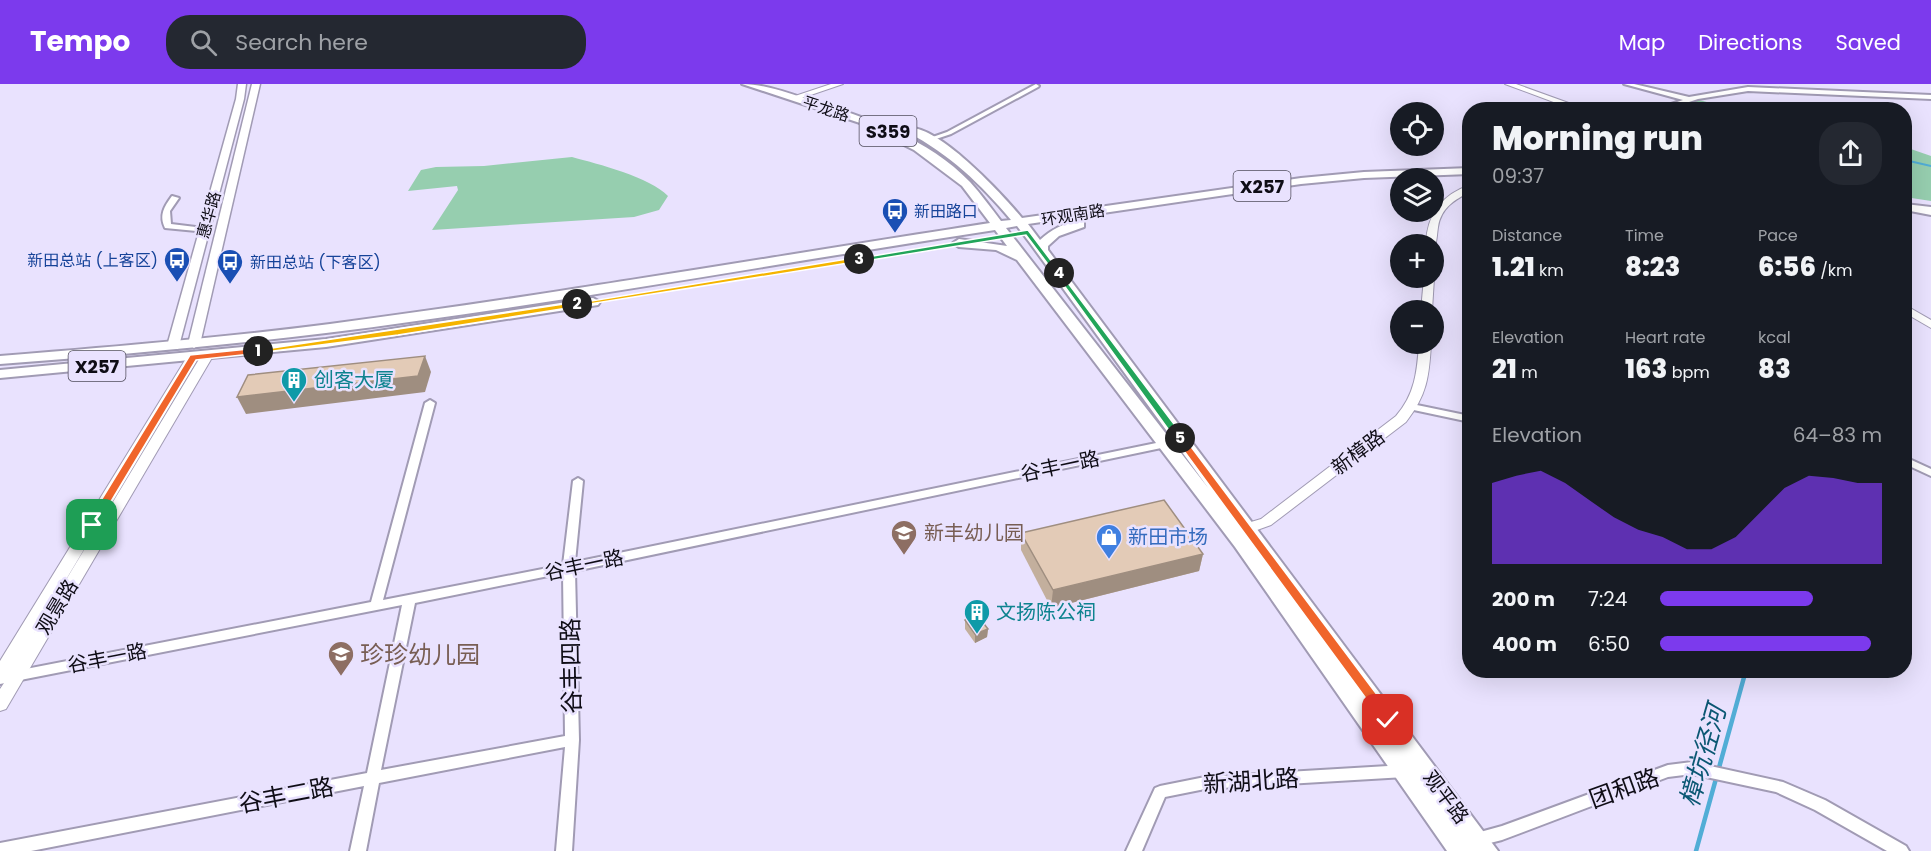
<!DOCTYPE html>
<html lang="en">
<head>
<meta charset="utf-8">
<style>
	body { margin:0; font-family:Poppins,"Noto Sans SC",sans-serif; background:#242831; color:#f1f3f6; height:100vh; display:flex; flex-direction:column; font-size:22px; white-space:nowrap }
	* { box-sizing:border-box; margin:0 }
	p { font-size:20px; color:#9ea1a6 }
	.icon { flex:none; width:33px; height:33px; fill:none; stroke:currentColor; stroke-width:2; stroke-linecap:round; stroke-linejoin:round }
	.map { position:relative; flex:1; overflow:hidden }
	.side { position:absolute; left:1462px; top:18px; width:450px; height:576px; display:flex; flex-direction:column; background:#171b24; border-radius:24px; box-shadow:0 6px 24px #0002 }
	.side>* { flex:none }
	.buttons { position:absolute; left:1390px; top:18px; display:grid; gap:12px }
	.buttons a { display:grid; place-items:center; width:54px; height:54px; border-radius:50%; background:#171b24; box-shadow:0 6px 24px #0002; font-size:30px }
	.pin { position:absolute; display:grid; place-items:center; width:51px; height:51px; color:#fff; margin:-26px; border-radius:12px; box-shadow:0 3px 9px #0006 }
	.km { position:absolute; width:30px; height:30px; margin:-15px; border-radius:50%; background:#222; color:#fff; font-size:16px; line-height:30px; text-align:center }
	.round { display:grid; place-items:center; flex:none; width:63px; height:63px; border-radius:24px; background:#242831 }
	.headline { display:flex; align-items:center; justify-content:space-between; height:102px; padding:0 30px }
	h1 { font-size:33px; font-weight:800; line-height:45px }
	.metrics { display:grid; grid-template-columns:repeat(3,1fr); gap:9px; height:102px; padding:6px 30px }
	.metrics div { display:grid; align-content:center }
	.metrics b { font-size:26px; font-weight:800 }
	.metrics small { font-size:16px; font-weight:400 }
	.metrics p { font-size:16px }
	.chart { height:168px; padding:12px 30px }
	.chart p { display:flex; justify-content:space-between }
	.chart svg { width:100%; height:108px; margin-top:6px; fill:#7c3aed; opacity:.7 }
	ul { padding:0 30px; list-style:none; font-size:20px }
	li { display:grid; grid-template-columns:96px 72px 1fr; align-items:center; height:45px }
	li i { height:15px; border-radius:8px; background:#7c3aed }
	header { display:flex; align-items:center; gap:36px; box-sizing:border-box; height:84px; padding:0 30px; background:#7c3aed; color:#fff }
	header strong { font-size:28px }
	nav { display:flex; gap:33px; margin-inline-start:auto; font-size:21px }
	.search { width:420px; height:54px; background:#242831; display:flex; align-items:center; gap:15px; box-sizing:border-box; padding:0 21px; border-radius:24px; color:#9ea1a6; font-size:22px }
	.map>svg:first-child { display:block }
	.green { fill:#96ceaf }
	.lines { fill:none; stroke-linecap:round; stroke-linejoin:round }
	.stream-far1 { stroke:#51add6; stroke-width:2 }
	.stream { stroke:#51add6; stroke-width:4.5 }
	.minor-casing { stroke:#a19bb4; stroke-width:4 }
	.tertiary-casing { stroke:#a19bb4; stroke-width:2 }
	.secondary-casing { stroke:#a19bb4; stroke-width:3 }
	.primary-casing { stroke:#a19bb4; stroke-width:4 }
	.minor { fill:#fff; fill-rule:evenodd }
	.tertiary { fill:#fff; fill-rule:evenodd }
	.secondary { fill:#fff; fill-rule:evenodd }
	.primary { fill:#fff; fill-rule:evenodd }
	.wall { fill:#c3af9d }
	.shaded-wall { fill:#9f8e80 }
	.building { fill:#e3cbb7; stroke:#9f8e80; stroke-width:1.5 }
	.split-1 { fill:#f0652b; stroke:#fff; stroke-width:1.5 }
	.split-2 { fill:#f5b400; stroke:#fff; stroke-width:1.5 }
	.split-3 { fill:#f5b400; stroke:#fff; stroke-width:1.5 }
	.split-4 { fill:#22a559; stroke:#fff; stroke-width:1.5 }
	.split-5 { fill:#22a559; stroke:#fff; stroke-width:1.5 }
	.split-6 { fill:#f0652b; stroke:#fff; stroke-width:1.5 }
	.labels { text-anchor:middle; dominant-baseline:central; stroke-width:5; stroke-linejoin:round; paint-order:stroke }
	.far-street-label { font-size:16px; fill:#0f0d16; stroke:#e9e2fe }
	.far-transit-label { font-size:16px; fill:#164399; stroke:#e9e2fe; text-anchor:start }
	.shield { fill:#e9e2fe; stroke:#504d5c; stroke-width:1.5 }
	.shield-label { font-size:18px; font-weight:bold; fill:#0f0d16 }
	.culture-label { font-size:20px; fill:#0d838f; stroke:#e9e2fe; text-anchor:start }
	.street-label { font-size:20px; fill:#0f0d16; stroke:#e9e2fe }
	.education-label { font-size:20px; fill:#785e54; stroke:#e9e2fe; text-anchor:start }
	.shop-label { font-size:20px; fill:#366cbe; stroke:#e9e2fe; text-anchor:start }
	.near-education-label { font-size:24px; fill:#785e54; stroke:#e9e2fe; text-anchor:start }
	.near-street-label { font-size:24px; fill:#0f0d16; stroke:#e9e2fe }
	.near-water-label { font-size:26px; font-style:italic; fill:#0b5773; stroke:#e9e2fe }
</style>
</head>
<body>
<header>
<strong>Tempo</strong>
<div class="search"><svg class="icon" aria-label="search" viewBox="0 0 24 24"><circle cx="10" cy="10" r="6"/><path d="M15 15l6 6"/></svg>Search here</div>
<nav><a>Map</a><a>Directions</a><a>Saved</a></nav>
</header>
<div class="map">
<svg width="1931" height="767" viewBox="0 0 1931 767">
	<rect width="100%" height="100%" fill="#e9e2fe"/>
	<g class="green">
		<path d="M1699,16L1734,25L1750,21L1781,25H1672Z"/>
		<path d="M1905,63L1931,72V117L1905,113Z"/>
		<path d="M572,73C598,80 650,93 668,112L659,126L634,133L432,146L458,106L457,102L408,107L421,86L436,83L484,82Z"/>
	</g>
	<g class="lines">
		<path class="stream-far1" d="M1905,76L1931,82"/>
		<path class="stream" d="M1696,767L1746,586"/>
		<g class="minor-casing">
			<g id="minor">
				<path d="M1036,0L1039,2L1038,3L951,50L930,57L927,55L947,48Z"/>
				<path d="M1624,0H1634L1689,13L1748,3L1931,11V15L1748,7L1698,15L1665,26H1654L1683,16Z"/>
				<path d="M172,112L179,114L170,127L171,140L204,144H207V148L165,144C159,131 164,123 172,112Z"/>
				<path d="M430,316L435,319L383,516L563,481L573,397L578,394L583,397L575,478L1166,357L1171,360L1166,363L575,487L579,656L572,767H556L565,663L379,699L366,767H350L364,702L31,767H0V759L367,689L402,521L0,600V590L371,518L425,319ZM563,489L565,652L381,686L415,519Z"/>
				<path d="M1412,320L1470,332V338L1409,325L1407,323Z"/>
				<path d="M1905,373L1931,385V392L1905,380Z"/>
				<path d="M1692,678L1783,698L1825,716L1906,762L1909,767H1887L1815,726L1776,708L1692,690L1668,693L1502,756L1478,762L1473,760L1471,755L1473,750L1502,742L1668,681Z"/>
				<path d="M1405,681L1410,683L1412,687L1410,691L1405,693L1205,705L1165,713L1142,767H1126L1155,704L1160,702L1205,693Z"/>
			</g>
		</g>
		<g class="tertiary-casing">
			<g id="tertiary">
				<path d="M831,0H843L796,16L789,14Z"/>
				<path d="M1505,0H1516L1588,26H1575Z"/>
				<path d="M1470,101V108C1454,116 1441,124 1438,143C1437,149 1437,156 1435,162L1426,160C1427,131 1441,111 1470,101Z"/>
				<path d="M1424,194H1434L1432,226H1421Z"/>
				<path d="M1905,221L1931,236V244L1905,229Z"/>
				<path d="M1419,260H1431C1429,293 1427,311 1406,338L1271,441L1246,450L1241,449L1239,445L1241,441L1261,435L1396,332C1415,310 1417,288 1419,260Z"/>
				<path d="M207,268L213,272L6,625L0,627V605L6,596L0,598V577L187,273L193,269L199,273L31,554L201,272Z"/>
			</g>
		</g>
		<g class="secondary-casing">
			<g id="secondary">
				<path d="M238,0H246L244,15L179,262L178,265H168L167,262L236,15Z"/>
				<path d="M252,0H260L200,260L194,264L188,260Z"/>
			</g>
		</g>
		<g class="primary-casing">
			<g id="primary">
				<path d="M742,0C766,0 790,10 813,17C868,34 929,55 970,98C981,110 991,124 1001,137L1011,136C981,100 949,70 907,48V44C937,39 1004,112 1022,134L1301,94L1364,88L1470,84V90L1364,94L1301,100L1028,140L1040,156C1051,146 1069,135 1084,137V143L1059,152L1048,162V166L1498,767H1447L1235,463L1017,176L996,166L959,163L953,159L959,155L1007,162L995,146C772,180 550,221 326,249C218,262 109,272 0,280V272C110,263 220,254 330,240C551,211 770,173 990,139L962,102L914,66L860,39ZM1017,142L1030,159L1209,405L1006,144Z"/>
				<path d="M1905,120L1931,123V131L1905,126Z"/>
				<path d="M593,214L600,218L598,221L326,263L0,294V286L326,255Z"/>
			</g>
		</g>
		<use href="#minor" class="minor"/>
		<use href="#tertiary" class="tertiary"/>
		<use href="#secondary" class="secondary"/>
		<use href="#primary" class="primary"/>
	</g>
	<g class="wall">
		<path d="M1021,449L1203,470L1199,487L1051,524L1021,466Z"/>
		<path d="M965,536L988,545L987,553L975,559L965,545Z"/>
	</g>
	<g class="shaded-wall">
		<path d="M425,272L431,288L425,308L246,330L237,313Z"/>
		<path d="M1203,470L1199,487L1051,524L1053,506Z"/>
		<path d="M988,545L987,553L975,559V550Z"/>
	</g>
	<g class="building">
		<path d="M425,272L418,292L237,313L248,291Z"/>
		<path d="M1164,416L1203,470L1053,506L1021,449Z"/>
		<path d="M977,531L988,545L975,550L965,536Z"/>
	</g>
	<path class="split-1" d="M258,264L261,269L196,276L95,444H88L86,441L190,271Z"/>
	<path class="split-2" d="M577,218L580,222L398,251L258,269L253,267Z"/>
	<path class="split-3" d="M859,173L861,177L577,222L573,220Z"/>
	<path class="split-4" d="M1028,146L1062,191H1056L1026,151L859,178L855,175Z"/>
	<path class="split-5" d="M1059,187L1183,352V356H1176L1055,189Z"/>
	<path class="split-6" d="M1180,351L1183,352L1393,632V639H1384L1176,356V352Z"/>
	<defs>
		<g id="bus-pin" transform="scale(1.35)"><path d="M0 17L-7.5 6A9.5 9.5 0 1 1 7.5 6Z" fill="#1a4fb4" stroke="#e9e2fe"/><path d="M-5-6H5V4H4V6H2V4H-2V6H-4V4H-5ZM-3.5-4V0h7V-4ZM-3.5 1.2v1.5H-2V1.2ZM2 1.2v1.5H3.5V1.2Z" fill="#fff"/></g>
		<g id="building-pin" transform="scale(1.35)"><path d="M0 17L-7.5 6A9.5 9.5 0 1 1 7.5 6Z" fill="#0f9aa8" stroke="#e9e2fe"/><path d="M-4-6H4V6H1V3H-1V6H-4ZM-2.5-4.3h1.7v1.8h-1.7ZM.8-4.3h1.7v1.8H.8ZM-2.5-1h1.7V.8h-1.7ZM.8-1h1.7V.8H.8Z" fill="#fff"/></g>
		<g id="school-pin" transform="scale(1.35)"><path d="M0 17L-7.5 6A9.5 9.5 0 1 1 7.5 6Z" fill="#8d6e63" stroke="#e9e2fe"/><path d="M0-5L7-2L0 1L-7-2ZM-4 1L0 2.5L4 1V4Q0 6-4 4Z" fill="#fff"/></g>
		<g id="shop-pin" transform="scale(1.35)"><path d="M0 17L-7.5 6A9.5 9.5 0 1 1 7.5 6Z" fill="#3f7fe0" stroke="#e9e2fe"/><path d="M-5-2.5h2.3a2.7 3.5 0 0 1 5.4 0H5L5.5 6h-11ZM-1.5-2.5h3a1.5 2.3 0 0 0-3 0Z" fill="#fff"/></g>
	</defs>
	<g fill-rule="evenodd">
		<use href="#bus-pin" x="895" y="127"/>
		<use href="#bus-pin" x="177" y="176"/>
		<use href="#bus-pin" x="230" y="178"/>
		<use href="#building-pin" x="294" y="296"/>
		<use href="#school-pin" x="904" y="449"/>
		<use href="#shop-pin" x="1109" y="453"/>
		<use href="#building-pin" x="977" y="528"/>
		<use href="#school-pin" x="341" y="570"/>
	</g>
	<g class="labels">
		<g class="far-street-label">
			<text transform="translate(826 25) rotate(18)">平龙路</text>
			<text transform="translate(209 131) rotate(-75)">惠华路</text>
			<text transform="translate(1073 131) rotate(-9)">环观南路</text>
		</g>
		<g class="far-transit-label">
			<text x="914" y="127">新田路口</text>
			<text x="158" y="176" text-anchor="end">新田总站 (上客区)</text>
			<text x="250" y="178">新田总站 (下客区)</text>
		</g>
		<g class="shield">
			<rect x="859.5" y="32" width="57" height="30" rx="4.5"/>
			<rect x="1233.5" y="87" width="57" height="30" rx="4.5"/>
			<rect x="68.5" y="267" width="57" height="30" rx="4.5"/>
		</g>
		<g class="shield-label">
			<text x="888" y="47">S359</text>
			<text x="1262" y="102">X257</text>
			<text x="97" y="282">X257</text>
		</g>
		<g class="culture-label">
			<text x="314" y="296">创客大厦</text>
			<text x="996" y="528">文扬陈公祠</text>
		</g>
		<g class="street-label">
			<text transform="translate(1358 368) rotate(-37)">新樟路</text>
			<text transform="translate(1060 382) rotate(-12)">谷丰一路</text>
			<text transform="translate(584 481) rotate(-12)">谷丰一路</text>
			<text transform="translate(57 523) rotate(-59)">观景路</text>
			<text transform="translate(107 574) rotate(-11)">谷丰一路</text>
			<text transform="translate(1446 713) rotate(53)">观平路</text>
		</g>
		<g class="education-label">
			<text x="924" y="449">新丰幼儿园</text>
		</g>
		<g class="shop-label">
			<text x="1128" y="453">新田市场</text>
		</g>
		<g class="near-education-label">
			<text x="360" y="570">珍珍幼儿园</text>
		</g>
		<g class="near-street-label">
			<text transform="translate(571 582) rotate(-91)">谷丰四路</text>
			<text transform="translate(1251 697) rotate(-4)">新湖北路</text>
			<text transform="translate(1624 704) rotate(-20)">团和路</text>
			<text transform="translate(286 711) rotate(-11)">谷丰二路</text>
		</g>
		<g class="near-water-label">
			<text transform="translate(1703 672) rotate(-74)">樟坑径河</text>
		</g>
	</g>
</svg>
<div class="buttons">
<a><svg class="icon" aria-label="locate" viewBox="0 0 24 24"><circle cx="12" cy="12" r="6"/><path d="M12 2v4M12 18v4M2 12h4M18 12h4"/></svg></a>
<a><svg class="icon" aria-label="layers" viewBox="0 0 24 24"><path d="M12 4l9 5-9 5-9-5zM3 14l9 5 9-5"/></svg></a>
<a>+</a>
<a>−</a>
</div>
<div class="pin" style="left:92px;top:441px;background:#1e9e55"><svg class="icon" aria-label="arrive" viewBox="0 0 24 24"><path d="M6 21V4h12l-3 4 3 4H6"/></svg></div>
<div class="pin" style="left:1388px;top:636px;background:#d93025"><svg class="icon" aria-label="check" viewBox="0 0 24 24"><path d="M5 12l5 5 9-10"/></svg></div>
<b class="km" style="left:258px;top:267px">1</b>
<b class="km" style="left:577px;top:220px">2</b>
<b class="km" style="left:859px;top:175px">3</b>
<b class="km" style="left:1059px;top:189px">4</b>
<b class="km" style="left:1180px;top:354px">5</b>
<section class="side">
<div class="headline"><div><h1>Morning run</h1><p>09:37</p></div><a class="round"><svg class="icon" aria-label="share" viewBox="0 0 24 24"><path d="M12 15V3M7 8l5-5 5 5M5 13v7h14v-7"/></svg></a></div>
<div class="metrics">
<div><p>Distance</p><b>1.21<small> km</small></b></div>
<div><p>Time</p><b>8:23</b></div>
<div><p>Pace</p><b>6:56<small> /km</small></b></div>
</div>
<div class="metrics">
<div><p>Elevation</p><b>21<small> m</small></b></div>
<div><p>Heart rate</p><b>163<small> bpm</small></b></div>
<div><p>kcal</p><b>83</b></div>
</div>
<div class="chart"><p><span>Elevation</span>64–83 m</p>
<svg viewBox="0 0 160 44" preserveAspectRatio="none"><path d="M0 44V11L10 8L20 6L30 11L40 18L50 25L60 30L70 33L80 38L90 38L100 33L110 23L120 13L130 8L140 9L150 11L160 11V44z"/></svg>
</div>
<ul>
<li><b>200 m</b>7:24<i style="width:69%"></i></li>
<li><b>400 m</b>6:50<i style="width:95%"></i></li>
</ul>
</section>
</div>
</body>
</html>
